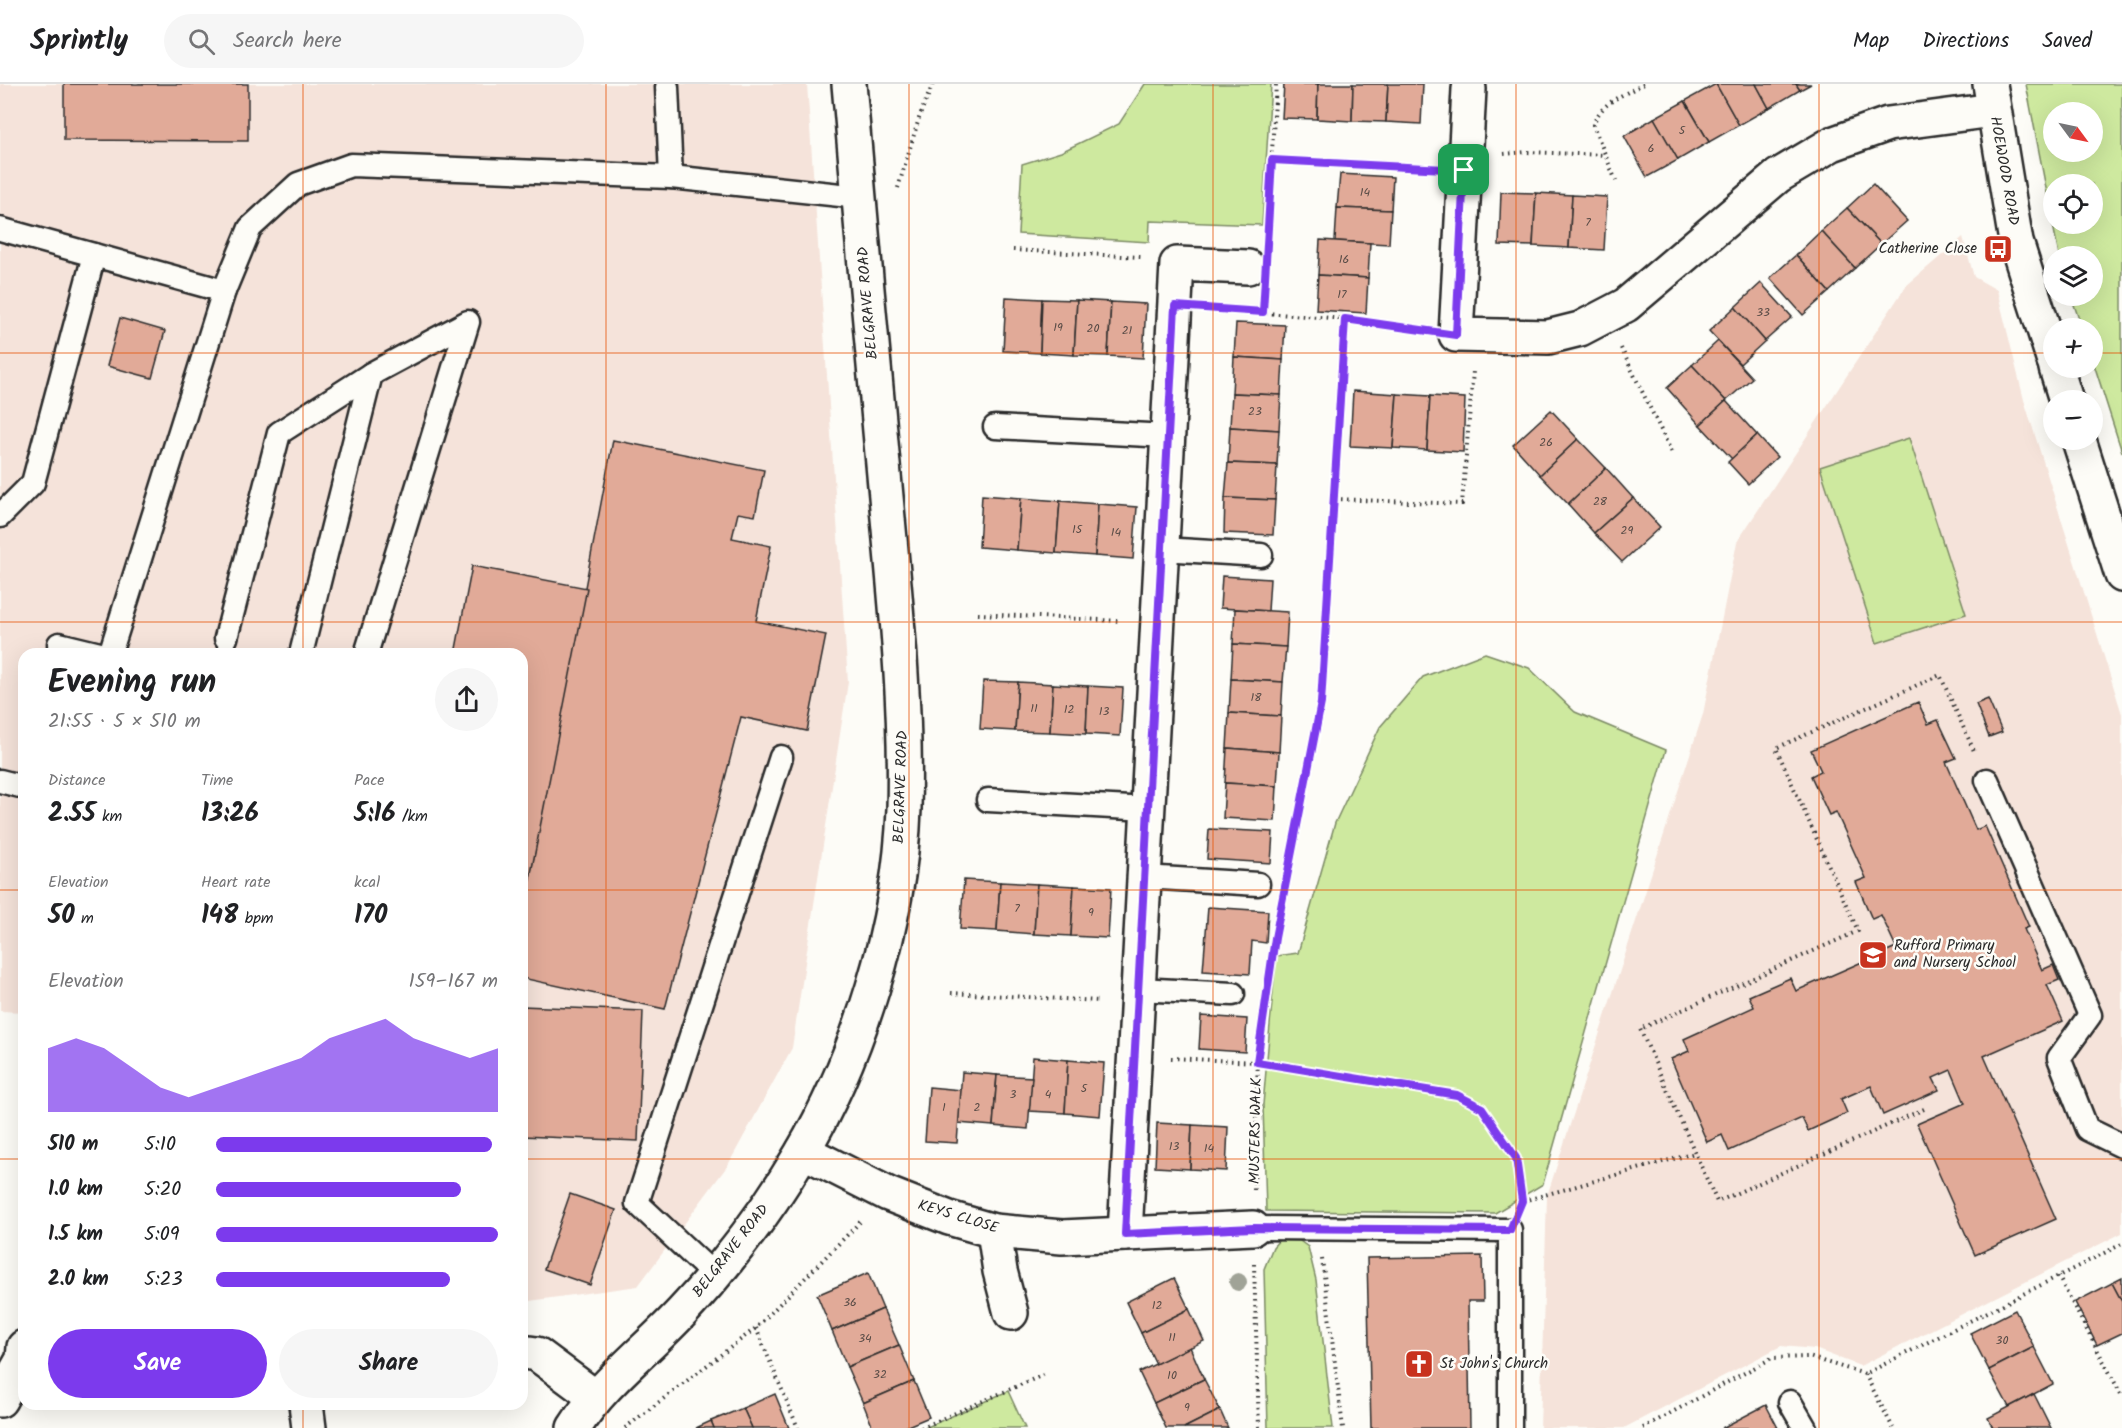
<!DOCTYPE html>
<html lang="en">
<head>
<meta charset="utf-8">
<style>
	body { margin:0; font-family:Kalam,sans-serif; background:#f6f6f6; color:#202124; height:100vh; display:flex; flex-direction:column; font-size:22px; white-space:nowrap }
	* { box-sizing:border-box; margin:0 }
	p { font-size:20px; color:#757577 }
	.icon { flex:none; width:33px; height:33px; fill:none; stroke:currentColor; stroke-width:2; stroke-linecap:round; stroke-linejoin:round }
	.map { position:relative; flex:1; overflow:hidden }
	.sheet { position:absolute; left:18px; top:564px; width:510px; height:762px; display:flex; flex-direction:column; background:#fff; border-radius:18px; box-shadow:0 6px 24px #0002 }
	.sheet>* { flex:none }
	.needle { width:39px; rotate:123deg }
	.controls { position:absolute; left:2043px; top:18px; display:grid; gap:12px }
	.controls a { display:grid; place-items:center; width:60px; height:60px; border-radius:50%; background:#fff; box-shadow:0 6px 24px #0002; font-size:30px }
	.pin { position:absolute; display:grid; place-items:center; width:51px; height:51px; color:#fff; margin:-26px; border-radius:12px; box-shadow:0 3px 9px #0006 }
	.round { display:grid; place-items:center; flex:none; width:63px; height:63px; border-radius:32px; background:#f6f6f6 }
	.head { display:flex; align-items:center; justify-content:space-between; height:102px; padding:0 30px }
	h1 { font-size:33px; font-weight:700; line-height:45px }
	.metrics { display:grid; grid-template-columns:repeat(3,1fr); gap:9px; height:102px; padding:6px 30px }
	.metrics div { display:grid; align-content:center }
	.metrics b { font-size:26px; font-weight:700 }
	.metrics small { font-size:16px; font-weight:400 }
	.metrics p { font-size:16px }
	.chart { height:168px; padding:12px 30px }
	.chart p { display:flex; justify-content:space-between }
	.chart svg { width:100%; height:108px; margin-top:6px; fill:#7c3aed; opacity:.7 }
	.cta { display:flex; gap:12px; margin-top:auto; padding:12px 30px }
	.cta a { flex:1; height:69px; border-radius:36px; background:#7c3aed; color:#fff; font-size:24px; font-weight:700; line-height:69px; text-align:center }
	.cta a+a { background:#f6f6f6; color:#202124 }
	ul { padding:0 30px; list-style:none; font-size:20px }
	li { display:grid; grid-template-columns:96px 72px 1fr; align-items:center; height:45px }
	li i { height:15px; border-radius:8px; background:#7c3aed }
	header { display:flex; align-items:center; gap:36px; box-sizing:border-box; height:84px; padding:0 30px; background:#fff; border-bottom:2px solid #e0e0e0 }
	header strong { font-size:28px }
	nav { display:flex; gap:33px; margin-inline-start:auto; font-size:21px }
	.search { width:420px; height:54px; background:#f6f6f6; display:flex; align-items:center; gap:15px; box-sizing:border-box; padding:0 21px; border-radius:33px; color:#757577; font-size:22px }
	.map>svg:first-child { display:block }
	.built { fill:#f5e3da }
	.green { fill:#cee99f; stroke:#7c8a65; stroke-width:1.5; fill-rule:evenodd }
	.building { fill:#e1aa98; stroke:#2b2b2b; stroke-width:1.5 }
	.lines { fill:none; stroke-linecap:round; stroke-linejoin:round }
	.lane-casing { stroke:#2b2b2b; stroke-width:27 }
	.street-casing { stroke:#2b2b2b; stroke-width:38 }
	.secondary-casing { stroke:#2b2b2b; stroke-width:38 }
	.path { stroke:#2b2b2b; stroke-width:4; stroke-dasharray:1.5 4.5; stroke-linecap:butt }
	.lane { stroke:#fdfcf7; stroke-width:22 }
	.street { stroke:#fdfcf7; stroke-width:33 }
	.secondary { stroke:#fdfcf7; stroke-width:33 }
	.tree { fill:#a0a397 }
	.route-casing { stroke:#fff; stroke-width:12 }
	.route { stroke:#7c3aed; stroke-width:8 }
	.grid { fill:none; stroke:#e8590c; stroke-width:1.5; stroke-opacity:0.55 }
	.labels { text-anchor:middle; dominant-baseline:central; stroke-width:5; stroke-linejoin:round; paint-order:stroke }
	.number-label { font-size:12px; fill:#584b46 }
	.street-label { font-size:15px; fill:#2b2b2b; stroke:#fdfcf7 }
	.poi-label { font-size:15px; fill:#2b2b2b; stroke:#fdfcf7; text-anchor:start }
</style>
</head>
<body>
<header>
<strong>Sprintly</strong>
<div class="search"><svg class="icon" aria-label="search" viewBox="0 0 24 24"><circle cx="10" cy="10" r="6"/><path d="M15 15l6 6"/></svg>Search here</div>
<nav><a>Map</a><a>Directions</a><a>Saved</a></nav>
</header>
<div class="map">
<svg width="2122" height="1344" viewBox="0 0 2122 1344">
	<rect width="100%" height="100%" fill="#fdfcf7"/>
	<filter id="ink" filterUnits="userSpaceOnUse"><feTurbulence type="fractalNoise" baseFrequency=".0167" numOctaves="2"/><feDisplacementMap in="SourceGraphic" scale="12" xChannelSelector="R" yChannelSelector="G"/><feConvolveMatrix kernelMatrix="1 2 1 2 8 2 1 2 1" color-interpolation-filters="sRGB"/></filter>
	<g filter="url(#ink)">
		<g class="built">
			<path d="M0,0H807L848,598L792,964L728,1081L638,1202L522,1218V570H24V928L0,927Z"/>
			<path d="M1963,153L1974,193L1997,206L2024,316L2122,630V1149L1860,1282L1815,1265L1781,1262L1624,1344H1540L1547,1112L1703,630L1737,458L1906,202Z"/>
		</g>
		<g class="green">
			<path d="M1145,0H1271L1262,141L1150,137L1149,158L1018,150L1022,80L1061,68L1119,40Z"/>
			<path d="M2026,0H2122V368L2093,277L2092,244H2082L2071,212H2092V172H2059ZM2092,28V68H2054V28ZM2092,100V140H2054V100Z"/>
			<path d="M1909,354L1966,530L1877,559L1820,383Z"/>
			<path d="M1485,569L1529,584L1575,628L1666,666L1543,1100L1495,1129L1266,1127L1263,1021L1276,872L1298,869L1335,739L1380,643L1423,593Z"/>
			<path d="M1293,1152L1308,1163L1316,1196L1333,1344H1268L1264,1185L1273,1163L1281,1154Z"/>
			<path d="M1008,1307L1025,1344H925Z"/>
		</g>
		<g class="building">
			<path d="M64,0H248V57L64,56Z"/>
			<path d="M1284,0H1318L1317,35L1282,34Z"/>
			<path d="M1318,0H1353L1352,37L1317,35Z"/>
			<path d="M1353,0H1388L1386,38L1352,37Z"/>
			<path d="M1388,0H1423L1421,40L1386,38Z"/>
			<path d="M1716,0L1739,41L1709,58L1685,17Z"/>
			<path d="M1716,0H1756L1769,24L1739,41Z"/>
			<path d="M1756,0H1796L1800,6L1769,24Z"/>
			<path d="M1796,0H1811L1800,6Z"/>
			<path d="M1685,17L1709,58L1678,76L1654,34Z"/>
			<path d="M1654,34L1678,76L1647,93L1624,52Z"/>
			<path d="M1340,90L1393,93L1391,126L1337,124Z"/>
			<path d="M1873,100L1907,137L1881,160L1847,124Z"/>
			<path d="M1501,108L1536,109L1533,162L1499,161Z"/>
			<path d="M1536,109L1572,111L1569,164L1533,162Z"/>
			<path d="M1572,111L1607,113L1604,166L1569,164Z"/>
			<path d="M1337,124L1391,126L1389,160L1335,157Z"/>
			<path d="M1847,124L1881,160L1855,184L1821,147Z"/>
			<path d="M1821,147L1855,184L1829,208L1796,171Z"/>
			<path d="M1320,156L1370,159L1368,194L1318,191Z"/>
			<path d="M1796,171L1829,208L1803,231L1770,194Z"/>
			<path d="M1318,191L1368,194L1366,229L1316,226Z"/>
			<path d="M1761,199L1792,233L1765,257L1735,223Z"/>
			<path d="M1006,213L1042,215L1040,269L1003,267Z"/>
			<path d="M1042,215L1077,216L1074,271L1040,269Z"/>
			<path d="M1077,216L1111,218L1108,272L1074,271Z"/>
			<path d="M1111,218L1146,220L1143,274L1108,272Z"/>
			<path d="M1735,223L1765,257L1740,280L1709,247Z"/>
			<path d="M120,234L165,247L152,294L107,282Z"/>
			<path d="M1236,239L1285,241L1283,276L1234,273Z"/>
			<path d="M1718,257L1752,294L1726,317L1692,281Z"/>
			<path d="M1234,273L1283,276L1281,311L1232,309Z"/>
			<path d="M1692,281L1726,317L1700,341L1667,304Z"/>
			<path d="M1353,307L1397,310L1393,364L1350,362Z"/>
			<path d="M1232,309L1281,311L1279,346L1230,343Z"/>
			<path d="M1397,310L1430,312L1427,366L1393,364Z"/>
			<path d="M1430,312L1465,314L1463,368L1427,366Z"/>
			<path d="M1726,317L1757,351L1732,375L1700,341Z"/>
			<path d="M1551,326L1578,355L1540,391L1513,361Z"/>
			<path d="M1230,343L1279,346L1277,381L1228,379Z"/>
			<path d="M1757,351L1777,373L1748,400L1728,378Z"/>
			<path d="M1578,355L1606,384L1568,420L1540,391Z"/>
			<path d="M613,356L764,386L755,432L738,429L732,454L771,462L756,537L826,551L807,647L741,633L665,925L522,894V835Z"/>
			<path d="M1228,379L1277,381L1275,416L1225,414Z"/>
			<path d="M1606,384L1633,414L1594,449L1568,420Z"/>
			<path d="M982,411L1021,414L1017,466L979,463Z"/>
			<path d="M1021,414L1060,417L1056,469L1017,466Z"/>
			<path d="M1225,414L1275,416L1273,451L1224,449Z"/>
			<path d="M1633,414L1660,443L1622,478L1594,449Z"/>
			<path d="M1060,417L1098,420L1095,472L1056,469Z"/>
			<path d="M1098,420L1137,423L1133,475L1095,472Z"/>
			<path d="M472,482L587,504L522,835V570H455Z"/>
			<path d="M1222,492L1270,495L1268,527L1220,524Z"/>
			<path d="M1235,525L1288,528L1286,563L1233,560Z"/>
			<path d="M1233,560L1286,563L1283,598L1231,595Z"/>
			<path d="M1231,595L1283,598L1281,632L1229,629Z"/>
			<path d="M983,597L1018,598L1015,647L980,645Z"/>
			<path d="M1018,598L1053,600L1050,648L1015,647Z"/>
			<path d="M1053,600L1088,602L1086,650L1050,648Z"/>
			<path d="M1088,602L1123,604L1120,652L1086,650Z"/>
			<path d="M1988,615L2002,648L1989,653L1976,620Z"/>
			<path d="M1918,618L1928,640L1938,636L1956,674L1946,678L1976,746L1985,742L2029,843L2024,845L2042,886L2053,881L2059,896L2047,901L2063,937L1984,972L2056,1135L1975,1171L1917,1040L1965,1019L1951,986L1933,994L1939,1006L1883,1031L1871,1002L1841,1015L1847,1029L1808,1047L1802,1034L1729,1067L1722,1051L1707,1058L1671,975L1689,967L1684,955L1754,923L1749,912L1790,894L1796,907L1896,863L1881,831L1872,835L1856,798L1866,794L1836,728L1829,731L1811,692L1821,687L1811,666Z"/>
			<path d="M1229,629L1281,632L1279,668L1227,664Z"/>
			<path d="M1227,664L1279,668L1277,702L1225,699Z"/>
			<path d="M1225,699L1277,702L1275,737L1223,734Z"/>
			<path d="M1209,745L1273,748L1271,779L1207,775Z"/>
			<path d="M964,796L1000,798L997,847L960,845Z"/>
			<path d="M1000,798L1037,800L1034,850L997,847Z"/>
			<path d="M1037,800L1074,802L1071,852L1034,850Z"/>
			<path d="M1074,802L1111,804L1108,854L1071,852Z"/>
			<path d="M1208,823L1268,827L1266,859L1252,857L1250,890L1203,887Z"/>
			<path d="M522,922L643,927L638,1057L522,1052Z"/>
			<path d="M1201,932L1247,935L1245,968L1199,965Z"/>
			<path d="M1033,973L1068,976L1065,1029L1029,1027Z"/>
			<path d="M1068,976L1104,979L1100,1032L1065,1029Z"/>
			<path d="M962,988L997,991L993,1042L958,1039Z"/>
			<path d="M997,991L1032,993L1028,1045L993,1042Z"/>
			<path d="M929,1003L961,1006L957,1059L925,1057Z"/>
			<path d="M1157,1039L1192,1041L1190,1085L1155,1083Z"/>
			<path d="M1192,1041L1228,1043L1226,1087L1190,1085Z"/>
			<path d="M570,1110L616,1126L590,1201L544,1185Z"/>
			<path d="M1482,1172L1483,1217H1468L1470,1344H1371L1367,1174Z"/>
			<path d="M868,1189L883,1225L832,1247L817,1211Z"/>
			<path d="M1174,1194L1189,1225L1141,1249L1126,1218Z"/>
			<path d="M2122,1194V1218L2112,1199Z"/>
			<path d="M2112,1199L2122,1218V1249L2097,1261L2075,1218Z"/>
			<path d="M883,1225L899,1261L847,1283L832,1247Z"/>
			<path d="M1189,1225L1204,1257L1156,1280L1141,1249Z"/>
			<path d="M2015,1226L2034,1263L1989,1286L1970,1249Z"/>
			<path d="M899,1261L914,1297L863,1319L847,1283Z"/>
			<path d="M1190,1263L1204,1295L1154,1319L1139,1288Z"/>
			<path d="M2034,1263L2053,1300L2009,1323L1989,1286Z"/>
			<path d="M1204,1295L1220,1326L1184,1344H1166L1154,1319Z"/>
			<path d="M914,1297L929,1333L903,1344H873L863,1319Z"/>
			<path d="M775,1310L789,1344H752L743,1324Z"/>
			<path d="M2034,1310L2051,1344H1993L1988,1334Z"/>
			<path d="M1766,1321L1778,1344H1722Z"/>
			<path d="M743,1324L752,1344H714L711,1337Z"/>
			<path d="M1220,1326L1228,1344H1184Z"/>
			<path d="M711,1337L714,1344H696Z"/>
		</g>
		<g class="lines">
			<g class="lane-casing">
				<g id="lane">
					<path d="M667,3L671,93"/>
					<path d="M0,145L224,207"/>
					<path d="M995,343L1168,352"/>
					<path d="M0,432L33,399L94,171"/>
					<path d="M1162,465L1261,471"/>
					<path d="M226,554L279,349L371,290L301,570"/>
					<path d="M59,560L100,570"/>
					<path d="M110,570L224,207L250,144L298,100L351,81L671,93L859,113"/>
					<path d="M366,570L468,238L371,290"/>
					<path d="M1987,696L2090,931L2059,974L2087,1045L2122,1062"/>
					<path d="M0,697L24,703"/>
					<path d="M988,716L1148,725"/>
					<path d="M1144,793L1258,800"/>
					<path d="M1138,905L1233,910"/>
					<path d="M1253,1144L1510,1146V1344"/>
					<path d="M714,1191L637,1119L781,673"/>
					<path d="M1790,1318L1805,1344"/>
				</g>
			</g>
			<g class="street-casing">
				<g id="street">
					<path d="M1469,5L1456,251L1548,253L1580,245L1626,221L1778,92L1832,60L1888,40L1993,26"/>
					<path d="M803,1067L888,1110L949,1134L994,1147L1062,1153L1253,1144"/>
					<path d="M994,1147L1000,1187L1011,1229"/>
					<path d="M1125,1150L1177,180L1248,183"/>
					<path d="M522,1268L537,1270L595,1313"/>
					<path d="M0,1316L23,1275L24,1263"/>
					<path d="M306,1320L309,1344"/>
					<path d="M574,1344C603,1298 646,1267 683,1227C727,1180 768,1126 801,1070C859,972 900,840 904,725C907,614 894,502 884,391C872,261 860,130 849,0"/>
				</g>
			</g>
			<g class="secondary-casing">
				<g id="secondary">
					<path d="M1990,0L2016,158L2054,277"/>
					<path d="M2056,284L2066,316"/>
					<path d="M2079,356L2122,491"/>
				</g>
			</g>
			<g class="path">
				<path d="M1504,70L1526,68L1605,71"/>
				<path d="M1272,76L1427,84"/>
				<path d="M1616,97L1593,41C1601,18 1623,11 1644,0"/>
				<path d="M898,104L920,31L933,0"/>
				<path d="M1267,152L1276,0"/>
				<path d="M1013,166L1141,173"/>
				<path d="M1212,225L1345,235L1419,246"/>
				<path d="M1621,264L1673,371"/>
				<path d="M1335,415L1462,420L1473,287"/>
				<path d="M978,530L1121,537"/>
				<path d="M1288,788L1321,619L1345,235"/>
				<path d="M1267,906L1281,825"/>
				<path d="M951,909L1100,917"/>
				<path d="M1171,974L1257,978L1457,1011L1481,1024L1516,1074L1522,1115"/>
				<path d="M1924,1025L1717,1118L1640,945L1858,847L1776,664L1940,591L1974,667"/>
				<path d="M1254,1106L1258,971L1265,922"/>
				<path d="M1523,1117L1695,1069"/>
				<path d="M1322,1175L1343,1344"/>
				<path d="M1254,1180L1259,1344"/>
				<path d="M2058,1192L2122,1312"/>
				<path d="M756,1244L798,1344"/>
				<path d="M1865,1290L1893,1344"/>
				<path d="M625,1344L756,1244L860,1138"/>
				<path d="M921,1344L1043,1291"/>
				<path d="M1643,1344L1772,1274L1809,1273L1865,1290L2122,1160"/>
			</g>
			<use href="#lane" class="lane"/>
			<use href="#street" class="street"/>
			<use href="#secondary" class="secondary"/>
		</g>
		<circle class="tree" cx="1238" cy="1198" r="9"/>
	</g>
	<g class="lines" filter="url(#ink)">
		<g class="route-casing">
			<path id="route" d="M1272,76L1464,86L1456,251L1345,235L1321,619L1275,854L1257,978L1457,1011L1482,1024L1516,1074L1522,1117L1510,1146L1253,1144L1125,1150L1175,222L1263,228Z"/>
		</g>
		<use href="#route" class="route"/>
	</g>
	<path class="grid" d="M303,0V570M606,0V1344M909,0V1344M1213,0V1344M1516,0V1344M1819,0V1344M0,269H2054M2092,269H2122M0,538H2122M0,806H24M522,806H2122M0,1075H24M522,1075H2122M303,1320V1344"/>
	<defs>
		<g id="bus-square" transform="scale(1.5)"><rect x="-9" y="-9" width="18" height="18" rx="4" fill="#c8321e" stroke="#fdfcf7"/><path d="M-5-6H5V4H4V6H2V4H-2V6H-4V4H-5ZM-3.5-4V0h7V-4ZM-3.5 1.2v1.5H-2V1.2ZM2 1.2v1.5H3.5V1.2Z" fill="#fff"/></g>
		<g id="school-square" transform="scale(1.5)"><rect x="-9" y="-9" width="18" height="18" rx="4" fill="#c8321e" stroke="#fdfcf7"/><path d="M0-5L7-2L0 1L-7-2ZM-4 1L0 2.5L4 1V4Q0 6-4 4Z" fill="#fff"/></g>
		<g id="church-square" transform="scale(1.5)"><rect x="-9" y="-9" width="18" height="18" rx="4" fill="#c8321e" stroke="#fdfcf7"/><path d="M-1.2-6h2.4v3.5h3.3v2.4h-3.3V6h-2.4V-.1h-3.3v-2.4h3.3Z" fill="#fff"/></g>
	</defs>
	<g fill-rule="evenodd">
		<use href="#bus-square" x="1998" y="165"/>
		<use href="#school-square" x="1873" y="871"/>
		<use href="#church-square" x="1419" y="1280"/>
	</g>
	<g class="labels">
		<g class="number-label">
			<text x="1682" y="46">5</text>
			<text x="1651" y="64">6</text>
			<text x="1365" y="108">14</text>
			<text x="1588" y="138">7</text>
			<text x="1344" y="175">16</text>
			<text x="1342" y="210">17</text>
			<text x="1763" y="228">33</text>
			<text x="1058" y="243">19</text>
			<text x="1093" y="244">20</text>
			<text x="1127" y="246">21</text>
			<text x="1255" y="327">23</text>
			<text x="1546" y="358">26</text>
			<text x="1600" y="417">28</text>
			<text x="1077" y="445">15</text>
			<text x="1627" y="446">29</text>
			<text x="1116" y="448">14</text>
			<text x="1256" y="613">18</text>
			<text x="1034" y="624">11</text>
			<text x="1069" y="625">12</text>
			<text x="1104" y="627">13</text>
			<text x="1017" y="824">7</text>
			<text x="1091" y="828">9</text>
			<text x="1084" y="1004">5</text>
			<text x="1013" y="1010">3</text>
			<text x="1048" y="1010">4</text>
			<text x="944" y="1023">1</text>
			<text x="977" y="1023">2</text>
			<text x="1174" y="1062">13</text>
			<text x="1209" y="1064">14</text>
			<text x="850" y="1218">36</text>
			<text x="1157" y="1221">12</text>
			<text x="1172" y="1253">11</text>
			<text x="865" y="1254">34</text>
			<text x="2002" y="1256">30</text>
			<text x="880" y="1290">32</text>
			<text x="1172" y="1291">10</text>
			<text x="1187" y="1323">9</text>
		</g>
		<g class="street-label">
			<text transform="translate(2004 87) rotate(80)">HOEWOOD ROAD</text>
			<text transform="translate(868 219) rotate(-95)">BELGRAVE ROAD</text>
			<text transform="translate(901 703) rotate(-88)">BELGRAVE ROAD</text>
			<text transform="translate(1256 1047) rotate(-89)">MUSTERS WALK</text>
			<text transform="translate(958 1133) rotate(17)">KEYS CLOSE</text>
			<text transform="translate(731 1167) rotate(-52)">BELGRAVE ROAD</text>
		</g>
		<g class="poi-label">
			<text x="1977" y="165" text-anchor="end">Catherine Close</text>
			<text x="1894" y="862">Rufford Primary<tspan x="1894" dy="17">and Nursery School</tspan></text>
			<text x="1440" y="1280">St John's Church</text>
		</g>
	</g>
</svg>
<div class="controls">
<a><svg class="needle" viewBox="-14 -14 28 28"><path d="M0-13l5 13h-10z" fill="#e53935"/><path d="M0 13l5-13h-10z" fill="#757577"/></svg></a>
<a><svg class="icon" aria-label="locate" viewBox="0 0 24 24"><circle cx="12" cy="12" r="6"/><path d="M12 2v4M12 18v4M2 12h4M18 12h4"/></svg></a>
<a><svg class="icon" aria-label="layers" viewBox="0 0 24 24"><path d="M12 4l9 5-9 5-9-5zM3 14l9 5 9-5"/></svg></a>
<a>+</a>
<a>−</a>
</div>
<div class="pin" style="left:1464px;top:86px;background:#1e9e55"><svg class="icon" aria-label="arrive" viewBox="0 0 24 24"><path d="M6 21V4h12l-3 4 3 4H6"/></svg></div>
<section class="sheet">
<div class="head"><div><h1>Evening run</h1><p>21:55 · 5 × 510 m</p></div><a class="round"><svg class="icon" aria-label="share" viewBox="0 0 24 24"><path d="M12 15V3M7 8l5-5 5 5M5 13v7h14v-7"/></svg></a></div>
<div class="metrics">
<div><p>Distance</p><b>2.55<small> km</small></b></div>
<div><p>Time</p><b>13:26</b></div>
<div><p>Pace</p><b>5:16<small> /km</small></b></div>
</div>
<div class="metrics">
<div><p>Elevation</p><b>50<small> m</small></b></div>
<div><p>Heart rate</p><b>148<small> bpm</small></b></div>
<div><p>kcal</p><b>170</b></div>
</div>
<div class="chart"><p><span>Elevation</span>159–167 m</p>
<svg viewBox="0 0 160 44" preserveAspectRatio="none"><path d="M0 44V18L10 14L20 18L30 26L40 34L50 38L60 34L70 30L80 26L90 22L100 14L110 10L120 6L130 14L140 18L150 22L160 18V44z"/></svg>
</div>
<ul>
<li><b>510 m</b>5:10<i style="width:98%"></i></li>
<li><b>1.0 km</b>5:20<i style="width:87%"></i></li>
<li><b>1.5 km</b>5:09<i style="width:100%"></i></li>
<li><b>2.0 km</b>5:23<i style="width:83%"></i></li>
</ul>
<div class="cta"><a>Save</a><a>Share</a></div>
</section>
</div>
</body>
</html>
